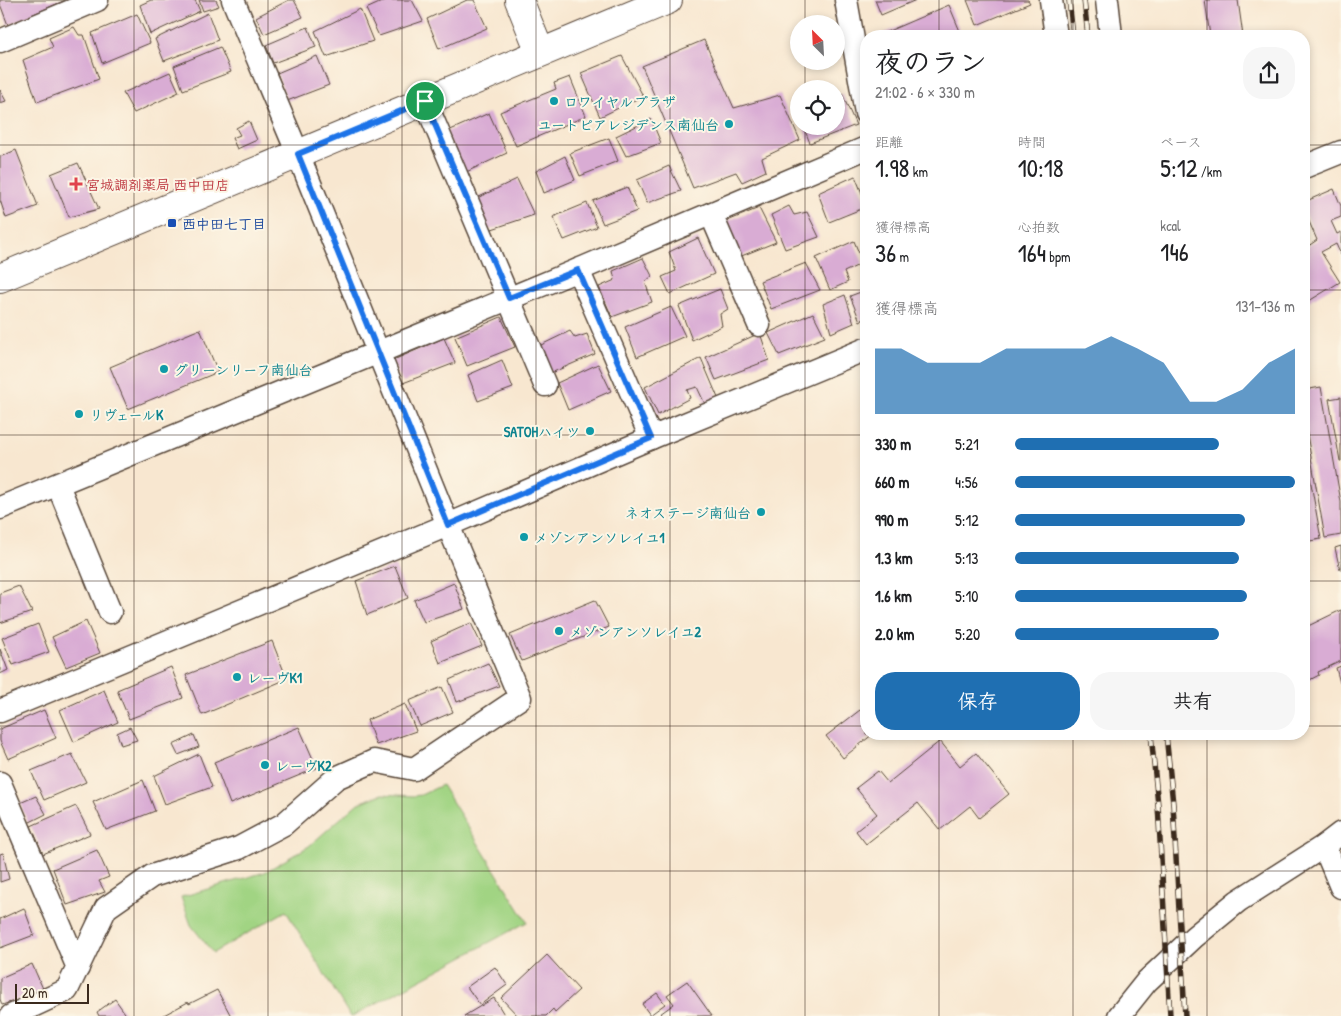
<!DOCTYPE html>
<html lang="ja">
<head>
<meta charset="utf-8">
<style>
	body { margin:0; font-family:"Patrick Hand","Klee One",sans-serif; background:#f6f6f6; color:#202124; height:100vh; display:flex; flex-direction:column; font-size:19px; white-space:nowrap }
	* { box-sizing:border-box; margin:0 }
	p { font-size:16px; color:#757577 }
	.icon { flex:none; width:28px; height:28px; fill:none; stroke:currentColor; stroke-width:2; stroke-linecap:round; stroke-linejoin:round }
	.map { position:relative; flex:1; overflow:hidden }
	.drawer { position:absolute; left:860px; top:30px; width:450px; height:710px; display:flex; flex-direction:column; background:#fff; border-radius:20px; box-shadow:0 2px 8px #0003 }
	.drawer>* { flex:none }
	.needle { width:32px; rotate:336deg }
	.buttons { position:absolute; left:790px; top:15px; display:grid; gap:10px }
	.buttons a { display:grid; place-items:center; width:55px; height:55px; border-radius:50%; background:#fff; box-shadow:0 2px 8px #0003; font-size:25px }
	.scale { position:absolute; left:15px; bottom:12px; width:74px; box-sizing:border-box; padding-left:5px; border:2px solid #3b2a1e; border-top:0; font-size:14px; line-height:18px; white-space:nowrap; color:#3b2a1e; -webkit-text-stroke:4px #fcf5e5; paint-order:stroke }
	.pin { position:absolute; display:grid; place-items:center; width:42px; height:42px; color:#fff; margin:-21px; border:2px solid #fff; border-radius:50%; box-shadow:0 1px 5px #0007 }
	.round { display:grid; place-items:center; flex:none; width:52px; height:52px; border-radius:20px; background:#f6f6f6 }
	.head { display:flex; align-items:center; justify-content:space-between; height:85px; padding:0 15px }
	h1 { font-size:28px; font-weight:600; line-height:38px }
	.metrics { display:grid; grid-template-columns:repeat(3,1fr); gap:8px; height:85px; padding:5px 15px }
	.metrics div { display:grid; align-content:center }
	.metrics b { font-size:25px; font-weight:600 }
	.metrics small { font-size:14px; font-weight:400 }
	.metrics p { font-size:14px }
	.chart { height:140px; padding:10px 15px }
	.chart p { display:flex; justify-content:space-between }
	.chart svg { width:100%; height:90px; margin-top:5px; fill:#1f6fb2; opacity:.7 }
	.cta { display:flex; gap:10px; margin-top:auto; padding:10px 15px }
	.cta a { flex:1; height:58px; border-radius:20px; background:#1f6fb2; color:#fff; font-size:20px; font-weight:600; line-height:58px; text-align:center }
	.cta a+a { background:#f6f6f6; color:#202124 }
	ul { padding:0 15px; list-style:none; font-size:16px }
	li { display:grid; grid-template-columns:80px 60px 1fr; align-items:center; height:38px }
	li i { height:12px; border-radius:6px; background:#1f6fb2 }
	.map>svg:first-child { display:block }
	.green { fill:#a1d483; stroke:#6e7f50 }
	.building { fill:#d9acd4 }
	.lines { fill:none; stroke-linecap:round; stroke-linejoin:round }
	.street-casing { stroke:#574639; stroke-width:25 }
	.secondary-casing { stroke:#574639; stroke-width:30 }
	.street { stroke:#fff; stroke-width:22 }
	.secondary { stroke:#fff; stroke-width:28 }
	.rail-casing { stroke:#3b2a1e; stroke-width:5.5 }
	.rail { stroke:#fcf5e5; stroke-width:4; stroke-dasharray:11; stroke-linecap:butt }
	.route-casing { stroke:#fff; stroke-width:10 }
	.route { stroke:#1a73e8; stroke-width:6 }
	.grid { fill:none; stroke:#3b2a1e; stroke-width:1; stroke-opacity:0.55 }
	.culture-dot { fill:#0f9aa8; stroke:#fcf5e5; stroke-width:2 }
	.health-dot { fill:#e0444e; stroke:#fcf5e5; stroke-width:2 }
	.transit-dot { fill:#1a4fb4; stroke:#fcf5e5; stroke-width:2 }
	.labels { text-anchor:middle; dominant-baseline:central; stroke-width:4; stroke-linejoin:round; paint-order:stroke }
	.culture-label { font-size:14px; font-weight:bold; fill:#0d838f; stroke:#fcf5e5; text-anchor:start }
	.health-label { font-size:14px; font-weight:bold; fill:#be3a42; stroke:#fcf5e5; text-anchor:start }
	.transit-label { font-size:14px; font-weight:bold; fill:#164399; stroke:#fcf5e5; text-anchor:start }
</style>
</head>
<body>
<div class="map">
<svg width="1341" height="1016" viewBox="0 0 1341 1016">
	<rect width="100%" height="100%" fill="#fcf5e5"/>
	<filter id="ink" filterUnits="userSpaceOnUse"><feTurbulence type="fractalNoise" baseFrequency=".02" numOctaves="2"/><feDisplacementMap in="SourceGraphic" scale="10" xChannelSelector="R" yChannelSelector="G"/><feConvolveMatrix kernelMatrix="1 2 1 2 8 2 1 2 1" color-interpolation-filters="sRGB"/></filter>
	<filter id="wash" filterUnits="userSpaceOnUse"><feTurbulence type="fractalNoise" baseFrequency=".0096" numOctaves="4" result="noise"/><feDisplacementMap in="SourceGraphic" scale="20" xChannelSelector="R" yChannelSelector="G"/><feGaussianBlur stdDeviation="1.12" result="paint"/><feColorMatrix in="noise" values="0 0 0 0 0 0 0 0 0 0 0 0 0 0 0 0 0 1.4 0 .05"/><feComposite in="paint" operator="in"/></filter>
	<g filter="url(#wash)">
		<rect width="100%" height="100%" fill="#f8e7d0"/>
		<path class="green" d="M442,785L527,922L353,1016H350L286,911L213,953L191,925L181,897L265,872L309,846L357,804L382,794L413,796L421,795Z"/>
		<g id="blocks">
			<g class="building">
				<path d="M0,0H66L8,25L0,4Z"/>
				<path d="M151,0H195L200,11L150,34L140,5Z"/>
				<path d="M199,0H216L219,6L203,11Z"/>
				<path d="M289,0H294L303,17L264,34L256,17Z"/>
				<path d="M386,0H412L423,21L379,36L366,9Z"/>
				<path d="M467,0H474L487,28L439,49L427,19Z"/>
				<path d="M875,0H916L881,15Z"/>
				<path d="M967,0H1028L1030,3L977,25Z"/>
				<path d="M1205,0H1238L1243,36H1210Z"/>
				<path d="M949,5L962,36H877Z"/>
				<path d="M360,9L373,41L326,57L315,31Z"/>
				<path d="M208,13L218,40L164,61L155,39Z"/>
				<path d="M137,14L150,43L102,63L92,33Z"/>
				<path d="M74,27L79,35H84L99,79L37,102L23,60L53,47L49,38Z"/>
				<path d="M308,27L316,47L273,63L266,45Z"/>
				<path d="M704,40L734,108L780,95L800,140L762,158L766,171L742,182L736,172L693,188L642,66Z"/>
				<path d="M220,47L231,72L183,90L174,66Z"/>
				<path d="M317,56L329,85L287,101L277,73Z"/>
				<path d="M622,56L643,96L600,117L581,73Z"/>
				<path d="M170,72L179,92L134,113L123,93Z"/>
				<path d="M570,77L586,116L516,146L500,112L556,89L554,83Z"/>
				<path d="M0,90L6,101L0,103Z"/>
				<path d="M842,94L856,125L810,143L803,126H836V97Z"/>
				<path d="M489,113L507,153L464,173L446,132Z"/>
				<path d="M651,119L661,143L626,156L616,136Z"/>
				<path d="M249,121L257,140L237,149L232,138L240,135L236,128Z"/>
				<path d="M609,138L618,161L580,176L570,153Z"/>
				<path d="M16,150L38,206L6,218L0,200V157Z"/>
				<path d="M565,156L575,180L544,193L536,171Z"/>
				<path d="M78,163L99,209L69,217L51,174Z"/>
				<path d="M669,166L681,191L647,203L637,180Z"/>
				<path d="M855,176L866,203V207L829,222L818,193Z"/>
				<path d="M517,179L534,215L486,231L475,199Z"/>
				<path d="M627,187L637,211L603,224L593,201Z"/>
				<path d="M1334,189L1341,206V217L1331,221L1337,234L1341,232V255L1336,244L1321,252L1340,282L1304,304V249L1317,240L1304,210V202Z"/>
				<path d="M587,203L597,227L564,240L553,217Z"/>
				<path d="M789,206L794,215L807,212L819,237L785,249L771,215Z"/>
				<path d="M759,208L776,242L739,257L725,222Z"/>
				<path d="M698,238L714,274L670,294L662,277L676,271L669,252Z"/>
				<path d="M854,241L863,263L844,272L848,282L830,290L816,258Z"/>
				<path d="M643,258L652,276L645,282L652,302L612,317L599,287L615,280L613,271Z"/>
				<path d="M806,263L820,290L771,309L760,281Z"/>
				<path d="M720,289L728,309L720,314L722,326L692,340L679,306Z"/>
				<path d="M866,290V318L860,321L850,296Z"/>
				<path d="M845,295L854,323L831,333L823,304Z"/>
				<path d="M671,307L685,336L637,357L625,327Z"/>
				<path d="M813,313L825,337L779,355L768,333Z"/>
				<path d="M501,317L515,347L467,366L455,337Z"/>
				<path d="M200,329L218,372L128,409L110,367Z"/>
				<path d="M570,331L575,338L587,334L595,354L551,373L539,346Z"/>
				<path d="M760,333L769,360L716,380L706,357Z"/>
				<path d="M444,338L455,363L403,383L391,361Z"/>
				<path d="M701,358L718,398L705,404L697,387L687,390L690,398L658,415L645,387Z"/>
				<path d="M502,360L513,388L478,401L468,375Z"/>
				<path d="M598,364L611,391L568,410L557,383Z"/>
				<path d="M1321,387L1341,502V535L1325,538L1304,417V390Z"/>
				<path d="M1341,397V461H1340L1329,399Z"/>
				<path d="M1304,450H1305L1321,539L1304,542Z"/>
				<path d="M1341,546V570H1340L1335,548Z"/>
				<path d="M395,566L408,598L367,615L356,581Z"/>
				<path d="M454,583L464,609L424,622L414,600Z"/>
				<path d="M19,586L32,612L0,623V593Z"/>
				<path d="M595,600L609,627L522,661L510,635Z"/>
				<path d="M1341,610V661L1318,672L1319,675L1304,683V628Z"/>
				<path d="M86,621L100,653L66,667L52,637Z"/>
				<path d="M471,623L482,646L440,663L431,641Z"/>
				<path d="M38,624L49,652L13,665L2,638Z"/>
				<path d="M272,641L287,679L202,715L186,675Z"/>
				<path d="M0,649L8,670L0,674Z"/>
				<path d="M488,663L499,686L457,702L449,680Z"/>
				<path d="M1341,666V683H1340L1336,668Z"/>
				<path d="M171,667L183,698L129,719L117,690Z"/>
				<path d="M442,687L453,712L420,726L409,701Z"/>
				<path d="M104,690L118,722L74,742L60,710Z"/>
				<path d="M405,704L416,731L376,745L367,720Z"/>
				<path d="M44,710L56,738L8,759L0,741V729Z"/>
				<path d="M860,710L866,717V734H873L843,758L826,736Z"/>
				<path d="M130,727L137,740L121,745L117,733Z"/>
				<path d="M299,727L317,768L230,804L214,762Z"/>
				<path d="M194,735L199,747L178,755L173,745Z"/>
				<path d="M940,741L960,766L976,753L1009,794L979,818L970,806L940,830L918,803L866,844L856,831L877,814L856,788L878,771L888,783Z"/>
				<path d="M72,754L86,782L44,800L31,771Z"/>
				<path d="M199,754L212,787L165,804L154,776Z"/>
				<path d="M143,780L155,811L106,830L93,802Z"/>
				<path d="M36,796L46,814L28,823L20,803Z"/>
				<path d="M76,806L90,834L43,854L31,826Z"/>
				<path d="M97,850L109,877L99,881L105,892L67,905L53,869Z"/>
				<path d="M3,853L9,879L0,882V854Z"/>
				<path d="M24,908L34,935L0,948V919Z"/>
				<path d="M547,955L579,990L555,1012L553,1009L546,1016H518L501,998Z"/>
				<path d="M32,964L44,991L2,1005L0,999V978Z"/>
				<path d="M495,967L507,985L480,1005L467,987Z"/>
				<path d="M687,981L712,1016H662L660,1014L674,1004L667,995Z"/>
				<path d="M217,990L231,1016H162L188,1002L189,1004Z"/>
				<path d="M657,993L665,1004L650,1015L642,1004Z"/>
				<path d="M494,998L505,1016H464Z"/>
				<path d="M115,999L127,1016H99L97,1012Z"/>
			</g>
		</g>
	</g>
	<g filter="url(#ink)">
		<use href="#blocks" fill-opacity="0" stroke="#574639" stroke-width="1"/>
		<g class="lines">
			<g class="street-casing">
				<g id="street">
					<path d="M846,0L866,113"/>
					<path d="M1051,0L1056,36"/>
					<path d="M1107,0L1111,36"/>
					<path d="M0,41L97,0"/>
					<path d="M425,101L545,385"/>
					<path d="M1304,167L1341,152"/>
					<path d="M711,214L759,325"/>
					<path d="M578,270L651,438"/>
					<path d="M58,485L110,612"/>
					<path d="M0,508L578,270L866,148"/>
					<path d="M0,711L448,525L651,438L866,349"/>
					<path d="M0,783L78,968"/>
					<path d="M1324,846L1341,887"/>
					<path d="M11,1016L67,990L106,908L152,876L239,848L284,824L336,778L374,761L414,769L520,698L448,525L298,154L233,0"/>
					<path d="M1119,1016L1147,981L1194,937L1238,901L1324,846L1341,833"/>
				</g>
			</g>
			<g class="secondary-casing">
				<g id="secondary">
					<path d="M519,0L540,52"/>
					<path d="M0,278L668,0"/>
				</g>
			</g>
			<use href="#street" class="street"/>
			<use href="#secondary" class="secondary"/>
			<g class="rail-casing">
				<g id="rail">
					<path d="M1069,0L1073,36"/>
					<path d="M1084,0L1088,36"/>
					<path d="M1151,734L1158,805L1170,1016"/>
					<path d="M1166,734L1173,804L1185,1016"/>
				</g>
			</g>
			<use href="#rail" class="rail"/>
		</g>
	</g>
	<g class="lines" filter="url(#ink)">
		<g class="route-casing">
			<path id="route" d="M425,101L509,298L578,270L651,438L448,525L298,154Z"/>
		</g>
		<use href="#route" class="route"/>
	</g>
	<path class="grid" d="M134,0V1016M268,0V1016M402,0V1016M536,0V1016M670,0V1016M805,0V24M939,0V36M1073,0V36M1207,0V36M805,61V89M805,126V1016M0,145H866M1304,145H1341M0,290H866M1304,290H1341M0,435H866M1304,435H1341M0,581H866M1304,581H1341M0,726H866M1304,726H1341M939,734V1016M1073,734V1016M1207,734V1016M0,871H1341"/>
	<g class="culture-dot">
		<circle cx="554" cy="101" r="5"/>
		<circle cx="729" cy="124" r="5"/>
		<circle cx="164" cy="369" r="5"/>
		<circle cx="79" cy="414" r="5"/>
		<circle cx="590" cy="431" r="5"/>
		<circle cx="761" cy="512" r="5"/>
		<circle cx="524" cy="537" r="5"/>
		<circle cx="559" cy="631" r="5"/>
		<circle cx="237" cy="677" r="5"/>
		<circle cx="265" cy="765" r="5"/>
	</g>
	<path class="health-dot" d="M73.5 176.5h5v5h5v5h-5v5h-5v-5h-5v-5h5z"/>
	<rect class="transit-dot" x="167" y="218" width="10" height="10" rx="2.5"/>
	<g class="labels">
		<g class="culture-label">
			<text x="564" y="101">ロワイヤルプラザ</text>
			<text x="719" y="124" text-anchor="end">ユートピアレジデンス南仙台</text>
			<text x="174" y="369">グリーンリーフ南仙台</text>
			<text x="89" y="414">リヴェールK</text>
			<text x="580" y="431" text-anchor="end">SATOHハイツ</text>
			<text x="751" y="512" text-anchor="end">ネオステージ南仙台</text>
			<text x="534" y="537">メゾンアンソレイユ1</text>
			<text x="569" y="631">メゾンアンソレイユ2</text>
			<text x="247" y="677">レーヴK1</text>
			<text x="275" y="765">レーヴK2</text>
		</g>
		<g class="health-label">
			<text x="86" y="184">宮城調剤薬局 西中田店</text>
		</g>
		<g class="transit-label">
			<text x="182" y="223">西中田七丁目</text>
		</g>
	</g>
</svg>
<div class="buttons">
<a><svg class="needle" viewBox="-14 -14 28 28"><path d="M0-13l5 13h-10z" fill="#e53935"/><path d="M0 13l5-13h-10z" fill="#757577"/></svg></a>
<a><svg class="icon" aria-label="locate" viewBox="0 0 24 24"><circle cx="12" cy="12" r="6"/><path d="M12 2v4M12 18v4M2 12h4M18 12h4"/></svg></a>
</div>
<div class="scale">20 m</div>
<div class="pin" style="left:425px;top:101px;background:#1e9e55"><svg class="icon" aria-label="arrive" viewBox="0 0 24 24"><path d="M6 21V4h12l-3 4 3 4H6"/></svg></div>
<section class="drawer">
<div class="head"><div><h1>夜のラン</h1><p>21:02 · 6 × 330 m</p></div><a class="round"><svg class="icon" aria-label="share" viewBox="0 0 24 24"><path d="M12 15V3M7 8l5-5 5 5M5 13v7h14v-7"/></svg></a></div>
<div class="metrics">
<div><p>距離</p><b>1.98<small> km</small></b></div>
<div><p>時間</p><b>10:18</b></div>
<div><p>ペース</p><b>5:12<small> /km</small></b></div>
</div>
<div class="metrics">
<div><p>獲得標高</p><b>36<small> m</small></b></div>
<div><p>心拍数</p><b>164<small> bpm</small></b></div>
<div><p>kcal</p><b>146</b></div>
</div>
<div class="chart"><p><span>獲得標高</span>131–136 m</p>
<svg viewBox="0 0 160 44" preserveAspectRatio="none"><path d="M0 44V12L10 12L20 19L30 19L40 19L50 12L60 12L70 12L80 12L90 6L100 12L110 19L120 38L130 38L140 32L150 19L160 12V44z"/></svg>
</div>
<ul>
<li><b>330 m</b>5:21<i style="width:73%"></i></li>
<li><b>660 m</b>4:56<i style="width:100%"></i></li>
<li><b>990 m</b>5:12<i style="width:82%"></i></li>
<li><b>1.3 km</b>5:13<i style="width:80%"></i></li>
<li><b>1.6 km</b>5:10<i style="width:83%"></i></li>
<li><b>2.0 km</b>5:20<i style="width:73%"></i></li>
</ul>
<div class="cta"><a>保存</a><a>共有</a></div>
</section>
</div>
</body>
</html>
